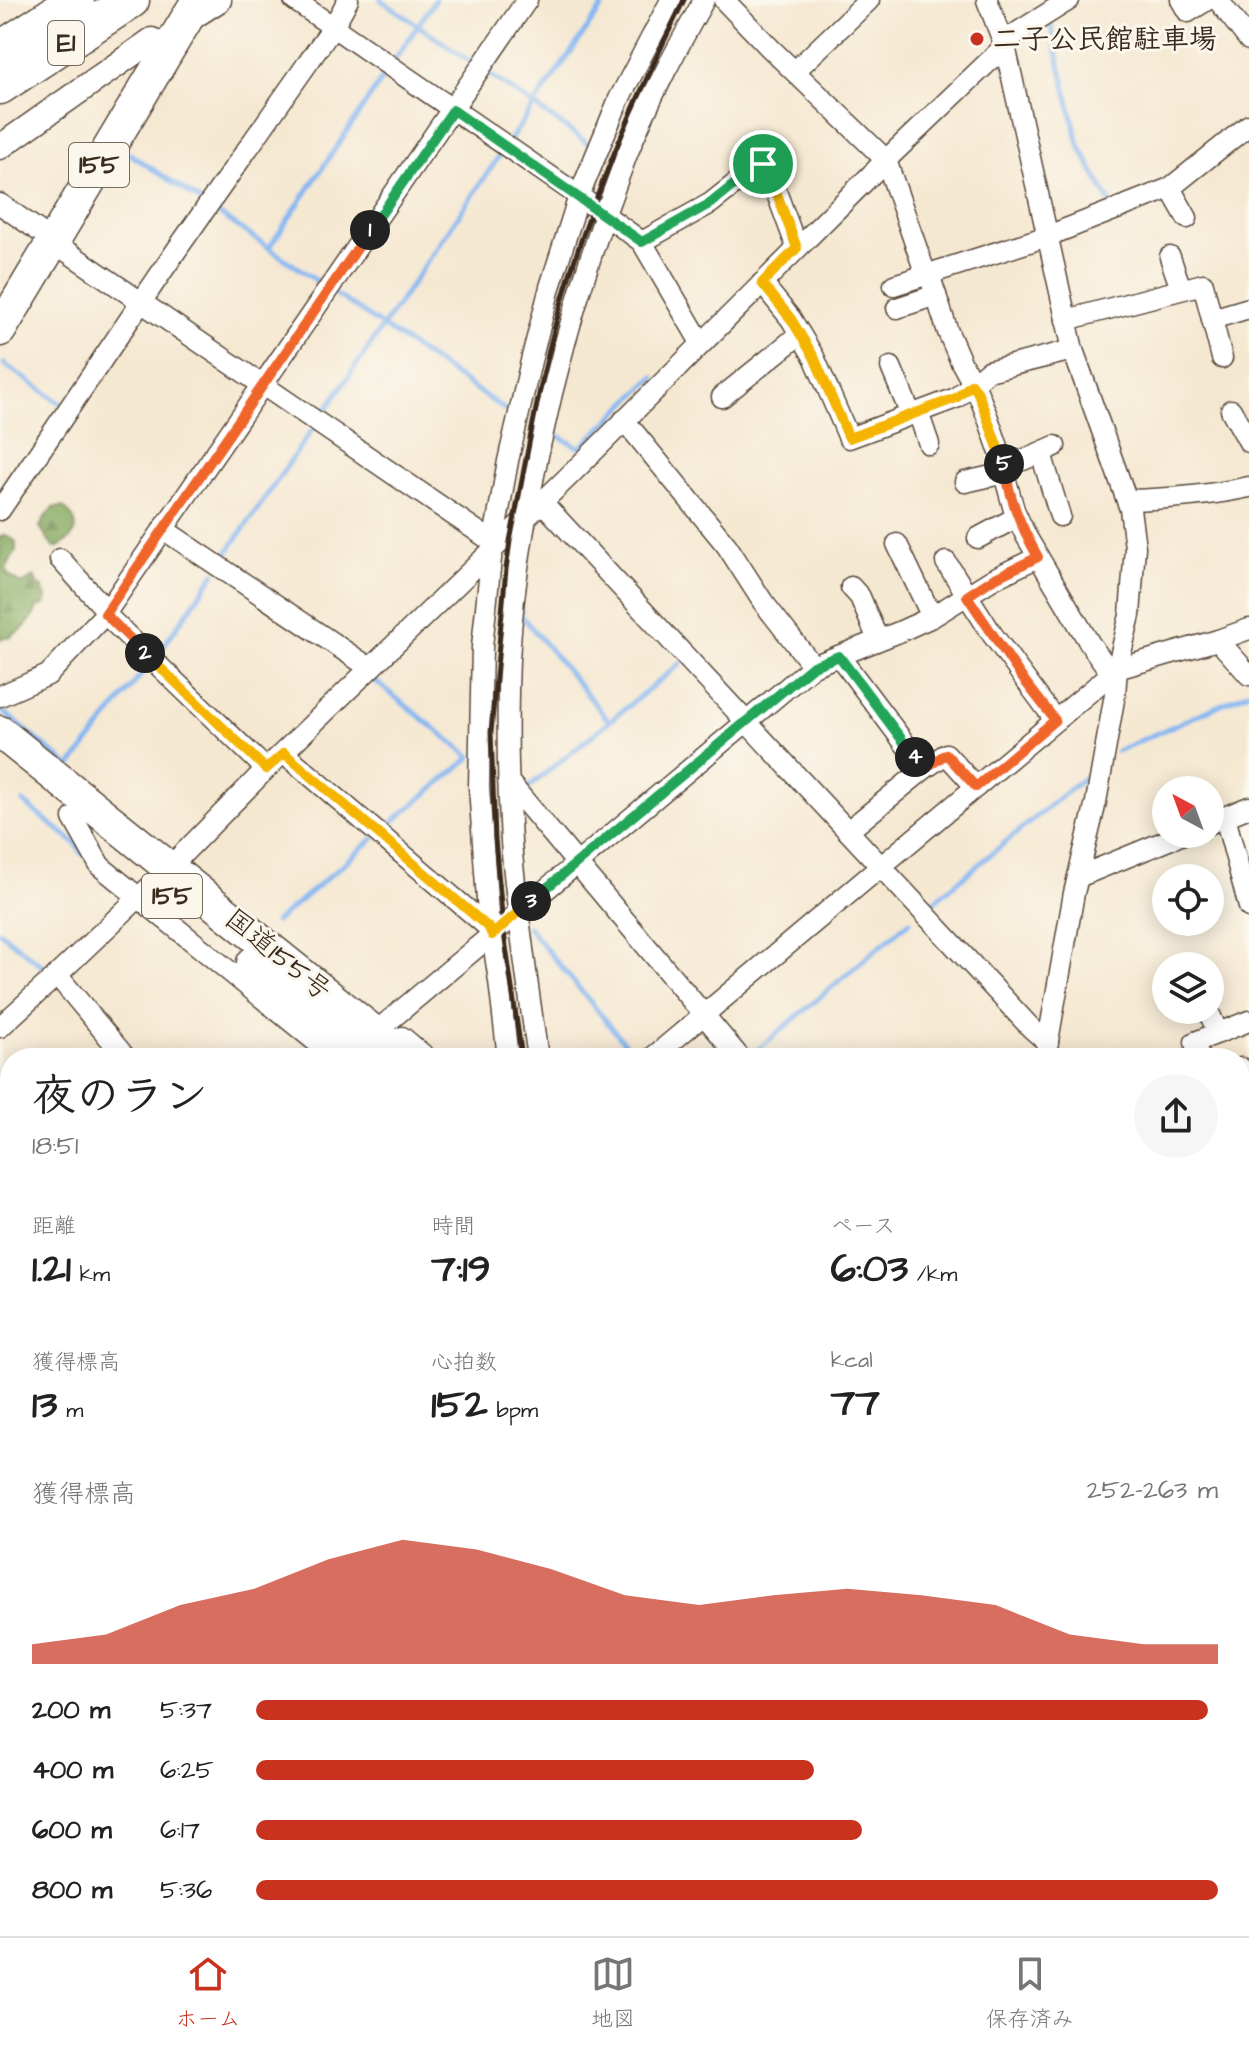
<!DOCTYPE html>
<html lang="ja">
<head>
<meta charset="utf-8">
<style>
	body { margin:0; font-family:"Architects Daughter","Klee One",sans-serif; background:#f6f6f6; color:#222; height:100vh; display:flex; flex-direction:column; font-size:30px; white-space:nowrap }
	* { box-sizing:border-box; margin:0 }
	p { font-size:26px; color:#767676 }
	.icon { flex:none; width:44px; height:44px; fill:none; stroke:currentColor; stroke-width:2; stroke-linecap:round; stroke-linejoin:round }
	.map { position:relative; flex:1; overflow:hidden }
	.sheet { position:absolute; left:0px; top:1048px; width:1250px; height:888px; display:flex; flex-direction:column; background:#fff; border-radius:32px 32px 0 0; box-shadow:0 4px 20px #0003 }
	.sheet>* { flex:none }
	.needle { width:52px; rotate:319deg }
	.fabs { position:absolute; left:1152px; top:776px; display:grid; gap:16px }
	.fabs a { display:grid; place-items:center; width:72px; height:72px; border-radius:50%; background:#fff; box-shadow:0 4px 20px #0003; font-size:40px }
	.pin { position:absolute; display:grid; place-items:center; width:68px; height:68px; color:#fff; margin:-34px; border:4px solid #fff; border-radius:50%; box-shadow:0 2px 8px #0007 }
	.km { position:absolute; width:40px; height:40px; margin:-20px; border-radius:50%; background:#222; color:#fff; font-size:22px; line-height:40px; text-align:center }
	.round { display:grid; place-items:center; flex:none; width:84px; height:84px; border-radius:42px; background:#f6f6f6 }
	.summary { display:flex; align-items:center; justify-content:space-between; height:136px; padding:0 32px }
	h1 { font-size:44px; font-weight:700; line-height:60px }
	.figures { display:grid; grid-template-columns:repeat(3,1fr); gap:12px; height:136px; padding:8px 32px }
	.figures div { display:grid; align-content:center }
	.figures b { font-size:40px; font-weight:700 }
	.figures small { font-size:22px; font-weight:400 }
	.figures p { font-size:22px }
	.chart { height:224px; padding:16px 32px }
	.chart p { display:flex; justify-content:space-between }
	.chart svg { width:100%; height:144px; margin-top:8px; fill:#c8321e; opacity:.7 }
	ul { padding:0 32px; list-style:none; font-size:26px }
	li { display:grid; grid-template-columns:128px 96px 1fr; align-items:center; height:60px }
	li i { height:20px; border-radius:10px; background:#c8321e }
	.tabs { display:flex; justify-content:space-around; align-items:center; height:112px; border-top:2px solid #e0e0e0; background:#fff; font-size:22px; color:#767676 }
	.tabs a { display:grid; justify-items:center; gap:4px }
	.tabs .on { color:#c8321e }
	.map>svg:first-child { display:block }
	.built { fill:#f5d3c1 }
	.forest { fill:url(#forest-firs); stroke:#606a3e; stroke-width:2 }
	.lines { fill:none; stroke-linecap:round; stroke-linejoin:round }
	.stream { stroke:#84b6f1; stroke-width:5 }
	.minor-casing { stroke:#574639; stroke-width:23 }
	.tertiary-casing { stroke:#574639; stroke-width:27 }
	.secondary-casing { stroke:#574639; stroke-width:31 }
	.trunk-casing { stroke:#574639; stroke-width:35 }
	.motorway-casing { stroke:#574639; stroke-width:39 }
	.minor { stroke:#fff; stroke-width:20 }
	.tertiary { stroke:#fff; stroke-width:24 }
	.secondary { stroke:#fff; stroke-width:28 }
	.trunk { stroke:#fff; stroke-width:32 }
	.motorway { stroke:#fff; stroke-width:36 }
	.rail { stroke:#3b2a1e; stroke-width:5 }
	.split-1-casing { stroke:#fff; stroke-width:16 }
	.split-2-casing { stroke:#fff; stroke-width:16 }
	.split-3-casing { stroke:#fff; stroke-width:16 }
	.split-4-casing { stroke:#fff; stroke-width:16 }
	.split-5-casing { stroke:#fff; stroke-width:16 }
	.split-6-casing { stroke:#fff; stroke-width:16 }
	.split-1 { stroke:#22a559; stroke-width:10 }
	.split-2 { stroke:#f0652b; stroke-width:10 }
	.split-3 { stroke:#f5b400; stroke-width:10 }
	.split-4 { stroke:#22a559; stroke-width:10 }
	.split-5 { stroke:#f0652b; stroke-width:10 }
	.split-6 { stroke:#f5b400; stroke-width:10 }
	.poi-dot { fill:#c8321e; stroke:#fbf7ec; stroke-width:3 }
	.labels { text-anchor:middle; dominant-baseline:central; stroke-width:6; stroke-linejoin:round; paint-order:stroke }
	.shield { fill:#fbf7ec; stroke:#75685c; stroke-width:2 }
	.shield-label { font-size:26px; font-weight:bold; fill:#3b2a1e }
	.poi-label { font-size:28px; font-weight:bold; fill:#3b2a1e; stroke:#fbf7ec; text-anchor:start }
	.street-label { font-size:28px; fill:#3b2a1e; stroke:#fbf7ec }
</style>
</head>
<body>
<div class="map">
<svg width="1249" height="1936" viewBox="0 0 1249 1936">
	<defs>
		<pattern id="forest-firs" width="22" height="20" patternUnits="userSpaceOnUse" patternTransform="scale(2)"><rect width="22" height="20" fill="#84a95e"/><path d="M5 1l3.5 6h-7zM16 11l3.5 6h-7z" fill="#6d8a4d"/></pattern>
	</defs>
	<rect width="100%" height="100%" fill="#fbf7ec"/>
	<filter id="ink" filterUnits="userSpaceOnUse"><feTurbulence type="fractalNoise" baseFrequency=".0125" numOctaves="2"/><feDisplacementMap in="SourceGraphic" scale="16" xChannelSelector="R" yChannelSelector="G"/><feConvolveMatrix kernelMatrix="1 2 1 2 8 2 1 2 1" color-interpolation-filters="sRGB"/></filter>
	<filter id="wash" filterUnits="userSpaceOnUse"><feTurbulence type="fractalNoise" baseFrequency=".006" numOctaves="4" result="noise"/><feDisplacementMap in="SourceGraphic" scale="32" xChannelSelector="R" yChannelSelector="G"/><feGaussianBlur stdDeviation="1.8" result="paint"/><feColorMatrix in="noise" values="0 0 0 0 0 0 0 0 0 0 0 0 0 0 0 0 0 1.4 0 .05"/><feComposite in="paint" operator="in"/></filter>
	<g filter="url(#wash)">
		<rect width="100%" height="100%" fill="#f5e8d1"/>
		<path class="built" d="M0,1651L10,1663V1897L0,1904Z"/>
		<g class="forest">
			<path d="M55,507H63C82,523 79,536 58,547H53L40,527L45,517Z"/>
			<path d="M0,536H8L16,542V551L6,568L8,575L22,584L34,577L38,586L43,587V592L46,596V604L37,607C35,615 28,625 20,631C16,633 13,634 10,638L5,637L0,640Z"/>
		</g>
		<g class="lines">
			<g class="stream">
				<path d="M381,0L474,64"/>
				<path d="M1050,22L1079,145L1111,204"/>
				<path d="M394,61L435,0"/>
				<path d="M486,72L592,146"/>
				<path d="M510,140L607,0"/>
				<path d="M130,154L202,202"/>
				<path d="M212,209L320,283"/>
				<path d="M269,248L386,73"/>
				<path d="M334,293L507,411"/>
				<path d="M4,364L63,405"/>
				<path d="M321,417L502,152"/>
				<path d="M550,431L580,448L654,377"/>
				<path d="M222,560L312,430"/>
				<path d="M521,612V615L609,721"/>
				<path d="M157,655L215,573"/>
				<path d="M371,678L471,757L384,829"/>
				<path d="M0,709L70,767L147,667L149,668"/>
				<path d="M1117,751L1249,692"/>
				<path d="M524,791L681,663"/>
				<path d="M23,802L76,844L82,854"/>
				<path d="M927,907L1087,775"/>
				<path d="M275,922L374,838"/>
				<path d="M528,927L637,1058"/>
				<path d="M0,932L50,972"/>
				<path d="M755,1052L910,921"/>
				<path d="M0,1407L10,1399"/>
				<path d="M1178,1926L1187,1936"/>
				<path d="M158,1933L167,1926"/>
				<path d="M667,1934L679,1926"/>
			</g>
		</g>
	</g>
	<g filter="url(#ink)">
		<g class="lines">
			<g class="minor-casing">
				<g id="minor">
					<path d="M294,0L579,196L642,242L701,343"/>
					<path d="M724,0L770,48L886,160L926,275"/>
					<path d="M987,0L1005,46L1073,350L1130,509L1135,547L1130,615L1117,669L1115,694L1096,802L1074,893L1045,1058"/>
					<path d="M1181,0L1188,12L1207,0"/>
					<path d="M1218,0L1249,40"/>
					<path d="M795,71L869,0"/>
					<path d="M1170,188L1187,218"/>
					<path d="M0,204L39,231"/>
					<path d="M53,242L493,542"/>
					<path d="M642,242L711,203L759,165L763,164L777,194L797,248"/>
					<path d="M1170,257L1181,289"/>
					<path d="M929,274L948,332L961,362L978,393L989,421L1005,467L1006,481L1014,510L1026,536L1090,644L1106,666L1117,669"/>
					<path d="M762,283L791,319L814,357L849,438L956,398L988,371L1073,350"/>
					<path d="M894,285L1048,236L1170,188L1249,125"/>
					<path d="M897,308L936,295"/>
					<path d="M1212,319L1222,358"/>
					<path d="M1066,320L1203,284L1212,319L1249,308"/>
					<path d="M891,367L911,415"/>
					<path d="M722,397L800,334"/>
					<path d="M1231,410L1249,442"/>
					<path d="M918,412L929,444"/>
					<path d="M624,420L727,546L763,602L813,666"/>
					<path d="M1041,453L1060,516"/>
					<path d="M1003,462L1023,460L1055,446"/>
					<path d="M965,482L1005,473"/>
					<path d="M1127,500C1168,499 1208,496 1249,487"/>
					<path d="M542,502L1031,1028L1048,1043"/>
					<path d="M0,510L178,248L333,27L348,0"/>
					<path d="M163,529L370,668"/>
					<path d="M978,538L1017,517"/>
					<path d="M897,544L932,617"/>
					<path d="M60,559L107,611"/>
					<path d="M946,562L992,634L1055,720"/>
					<path d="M851,587L860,597L878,640"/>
					<path d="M105,614L266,769"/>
					<path d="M1218,640L1249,675"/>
					<path d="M839,656L924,769"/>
					<path d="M0,696L48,675L105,614L527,0"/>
					<path d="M284,753L489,928"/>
					<path d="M508,781L740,1058"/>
					<path d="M1225,817L1249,907"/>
					<path d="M73,818L100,866L336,1058"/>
					<path d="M1210,823L1249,807"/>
					<path d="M848,831L924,769L946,754L976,787"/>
					<path d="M169,868L266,769L568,477L886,160L1005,46L1015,34L1069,0"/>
					<path d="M1078,877L1183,834"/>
					<path d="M57,975L126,1058"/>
					<path d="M1208,1010L1218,1033"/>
					<path d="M385,1024L813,666L899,632L932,617L993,579L1038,557"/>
					<path d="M0,1027L57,975L155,882"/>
					<path d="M402,1037L427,1058"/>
					<path d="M508,1058L499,981L492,935L489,928L479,787L482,647L492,549L508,461L531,361L550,287L579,196L619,99L671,0"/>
					<path d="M538,1058C528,986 517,914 511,842C508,792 507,741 508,691C509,608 523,527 540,446C561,347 590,251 626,157C647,103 676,50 704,0"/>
					<path d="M652,1058L1117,669L1218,640L1249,629"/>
					<path d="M1199,1058L1195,1042L1249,1021"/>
					<path d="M1240,1080L1245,1078L1241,1068"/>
					<path d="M0,1112L10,1124"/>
					<path d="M1240,1165L1245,1176"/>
					<path d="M1240,1187L1249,1208"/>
					<path d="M0,1345L10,1337"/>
					<path d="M1240,1391L1249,1406"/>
					<path d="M0,1497L10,1509"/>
					<path d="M0,1602L10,1593"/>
					<path d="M1240,1622L1249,1632"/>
					<path d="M0,1639L10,1651"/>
					<path d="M1240,1804L1249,1796"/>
					<path d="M0,1913L10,1906"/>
					<path d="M145,1926L152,1936"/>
					<path d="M632,1926L633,1936"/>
					<path d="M1000,1926L1009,1936"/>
					<path d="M342,1936L358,1926"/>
					<path d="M767,1936V1926"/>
					<path d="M837,1936L848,1926"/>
					<path d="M1097,1936L1108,1926"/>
				</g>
			</g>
			<g class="tertiary-casing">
				<g id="tertiary">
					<path d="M186,21L219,0"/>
					<path d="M0,147L152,40"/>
					<path d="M509,1936L525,1926"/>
				</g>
			</g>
			<g class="secondary-casing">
				<path id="secondary" d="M1240,1430L1249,1423"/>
			</g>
			<g class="trunk-casing">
				<g id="trunk">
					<path d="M0,330L198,0"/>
					<path d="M0,732L406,1058"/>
					<path d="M253,963L368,1058"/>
					<path d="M1240,1818L1249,1828"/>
				</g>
			</g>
			<g class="motorway-casing">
				<g id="motorway">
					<path d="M0,50L76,0"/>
					<path d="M0,86L131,0"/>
				</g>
			</g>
			<use href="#minor" class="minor"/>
			<use href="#tertiary" class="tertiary"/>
			<use href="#secondary" class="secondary"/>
			<use href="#trunk" class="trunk"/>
			<use href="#motorway" class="motorway"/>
			<g class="rail">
				<path d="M522,1058L503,926L495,839L491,732L506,569L510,541C526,462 539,382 561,304C591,199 636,98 684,0"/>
				<path d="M644,1926L645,1936"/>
			</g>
		</g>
	</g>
	<g class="lines" filter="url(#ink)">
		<g class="split-1-casing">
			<path id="split-1" d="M370,230L453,110L642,242L711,203L759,165L763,164"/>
		</g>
		<g class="split-2-casing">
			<path id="split-2" d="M145,653L105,614L370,230"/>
		</g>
		<g class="split-3-casing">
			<path id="split-3" d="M145,653L266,769L284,753L489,928L492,935L531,901"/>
		</g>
		<g class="split-4-casing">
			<path id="split-4" d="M531,901L813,666L839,656L915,757"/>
		</g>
		<g class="split-5-casing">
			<path id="split-5" d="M915,757L924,769L946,754L976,787L1055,720L1020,675L967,596L993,579L1038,557C1020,525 1010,500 1004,464"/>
		</g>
		<g class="split-6-casing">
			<path id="split-6" d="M763,164L777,194L797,248L762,283L791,319L814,357L849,438L956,398L972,384L978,393L1004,464"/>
		</g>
		<use href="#split-1" class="split-1"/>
		<use href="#split-2" class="split-2"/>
		<use href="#split-3" class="split-3"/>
		<use href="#split-4" class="split-4"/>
		<use href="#split-5" class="split-5"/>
		<use href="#split-6" class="split-6"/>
	</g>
	<circle class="poi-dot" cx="977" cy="39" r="8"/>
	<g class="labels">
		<g class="shield">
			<rect x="48" y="21" width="36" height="44" rx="6"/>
			<rect x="69" y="143" width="60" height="44" rx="6"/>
			<rect x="142" y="874" width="60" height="44" rx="6"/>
		</g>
		<g class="shield-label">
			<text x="66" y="43">E1</text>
			<text x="99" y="165">155</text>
			<text x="172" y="896">155</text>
		</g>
		<g class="poi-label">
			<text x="993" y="39">二子公民館駐車場</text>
		</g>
		<g class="street-label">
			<text transform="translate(278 955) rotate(39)">国道155号</text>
		</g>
	</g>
</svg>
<div class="fabs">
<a><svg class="needle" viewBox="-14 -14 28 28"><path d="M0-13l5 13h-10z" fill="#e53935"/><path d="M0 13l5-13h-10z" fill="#767676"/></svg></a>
<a><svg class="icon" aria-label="locate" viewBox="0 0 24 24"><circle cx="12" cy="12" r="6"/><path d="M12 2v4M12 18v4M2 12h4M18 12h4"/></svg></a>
<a><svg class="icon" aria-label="layers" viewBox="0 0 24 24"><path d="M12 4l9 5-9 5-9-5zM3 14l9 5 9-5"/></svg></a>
</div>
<div class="pin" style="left:763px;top:164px;background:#1e9e55"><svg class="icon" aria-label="arrive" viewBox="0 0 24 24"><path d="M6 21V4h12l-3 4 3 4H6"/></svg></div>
<b class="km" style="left:370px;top:230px">1</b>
<b class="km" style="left:145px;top:653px">2</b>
<b class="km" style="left:531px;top:901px">3</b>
<b class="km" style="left:915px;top:757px">4</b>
<b class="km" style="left:1004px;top:464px">5</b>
<section class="sheet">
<div class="summary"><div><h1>夜のラン</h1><p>18:51</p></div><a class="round"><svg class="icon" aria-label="share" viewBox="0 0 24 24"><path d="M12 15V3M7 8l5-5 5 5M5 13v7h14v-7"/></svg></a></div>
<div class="figures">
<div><p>距離</p><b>1.21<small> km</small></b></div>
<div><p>時間</p><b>7:19</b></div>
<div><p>ペース</p><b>6:03<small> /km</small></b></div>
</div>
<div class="figures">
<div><p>獲得標高</p><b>13<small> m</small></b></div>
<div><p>心拍数</p><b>152<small> bpm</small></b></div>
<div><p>kcal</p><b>77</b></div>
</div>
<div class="chart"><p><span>獲得標高</span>252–263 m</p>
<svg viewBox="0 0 160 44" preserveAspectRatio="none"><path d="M0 44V38L10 35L20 26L30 21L40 12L50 6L60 9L70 15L80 23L90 26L100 23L110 21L120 23L130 26L140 35L150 38L160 38V44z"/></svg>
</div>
<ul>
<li><b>200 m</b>5:37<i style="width:99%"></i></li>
<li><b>400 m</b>6:25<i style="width:58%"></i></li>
<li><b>600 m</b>6:17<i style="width:63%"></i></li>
<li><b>800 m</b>5:36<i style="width:100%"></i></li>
</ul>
</section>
</div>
<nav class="tabs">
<a class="on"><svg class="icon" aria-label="home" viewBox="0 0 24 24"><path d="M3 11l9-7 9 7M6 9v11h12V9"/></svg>ホーム</a>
<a><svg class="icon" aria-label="map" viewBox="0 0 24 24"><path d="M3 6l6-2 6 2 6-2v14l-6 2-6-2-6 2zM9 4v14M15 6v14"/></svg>地図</a>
<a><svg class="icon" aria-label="saved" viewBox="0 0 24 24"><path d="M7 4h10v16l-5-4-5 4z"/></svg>保存済み</a>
</nav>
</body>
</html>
